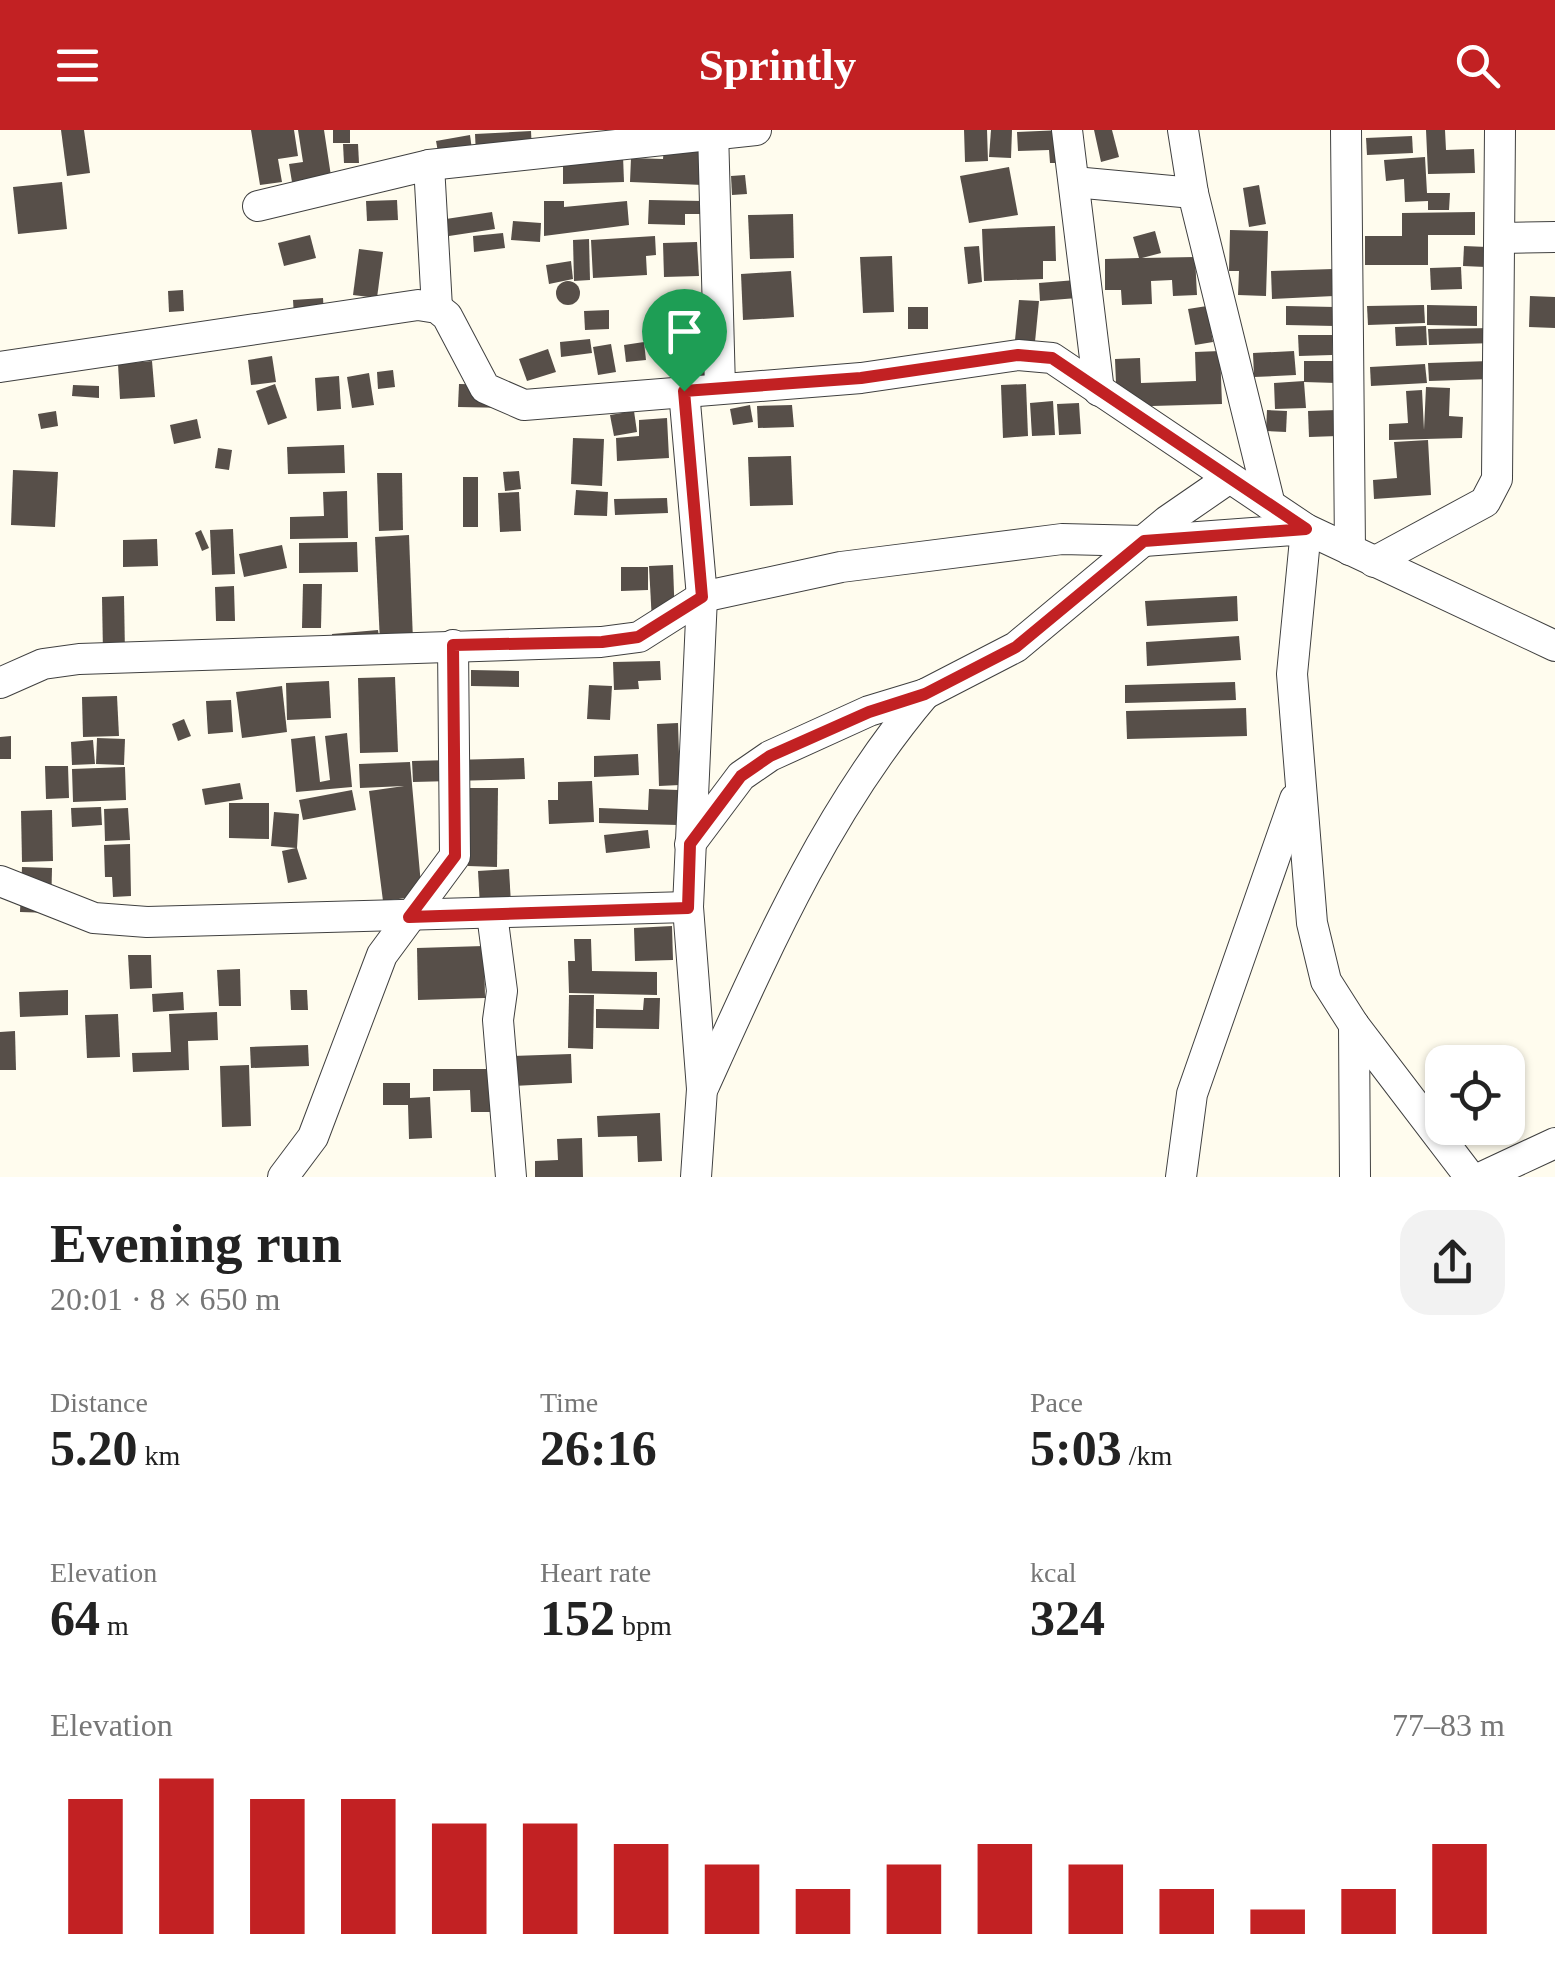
<!DOCTYPE html>
<html lang="en">
<head>
<meta charset="utf-8">
<style>
	body { margin:0; font-family:Georgia,serif; background:#f2f2f2; color:#222; height:100vh; display:flex; flex-direction:column; font-size:38px; white-space:nowrap }
	* { box-sizing:border-box; margin:0 }
	p { font-size:32px; color:#767676 }
	.icon { flex:none; width:55px; height:55px; fill:none; stroke:currentColor; stroke-width:2; stroke-linecap:round; stroke-linejoin:round }
	.map { position:relative; height:1047px; overflow:hidden }
	.details { display:flex; flex-direction:column; background:#fff; flex:1 }
	.details>* { flex:none }
	.controls { position:absolute; left:1425px; top:915px; display:grid; gap:20px }
	.controls a { display:grid; place-items:center; width:100px; height:100px; border-radius:20px; background:#fff; box-shadow:0 2px 8px #0004; font-size:50px }
	.pin { position:absolute; display:grid; place-items:center; width:85px; height:85px; color:#fff; margin:-102px -42px; border-radius:50% 50% 50% 0; rotate:-45deg; box-shadow:0 0 10px #0007 }
	.pin .icon { rotate:45deg }
	.round { display:grid; place-items:center; flex:none; width:105px; height:105px; border-radius:30px; background:#f2f2f2 }
	.headline { display:flex; align-items:center; justify-content:space-between; height:170px; padding:0 50px }
	h1 { font-size:55px; font-weight:700; line-height:75px }
	.figures { display:grid; grid-template-columns:repeat(3,1fr); gap:15px; height:170px; padding:10px 50px }
	.figures div { display:grid; align-content:center }
	.figures b { font-size:50px; font-weight:700 }
	.figures small { font-size:28px; font-weight:400 }
	.figures p { font-size:28px }
	.chart { height:280px; padding:20px 50px }
	.chart p { display:flex; justify-content:space-between }
	.chart svg { width:100%; height:180px; margin-top:10px; stroke:#c22123; stroke-width:6 }
	header { display:flex; justify-content:space-between; align-items:center; height:130px; padding:0 50px; background:#c22123; color:#fff; font-size:45px; font-weight:700 }
	.map>svg:first-child { display:block }
	.building { fill:#574f49 }
	.lines { fill:none; stroke-linecap:round; stroke-linejoin:round }
	.minor-casing { stroke:#404040; stroke-width:32 }
	.minor { stroke:#fff; stroke-width:30 }
	.route-casing { stroke:#fff; stroke-width:20 }
	.route { stroke:#c22123; stroke-width:12 }
</style>
</head>
<body>
<header><svg class="icon" aria-label="menu" viewBox="0 0 24 24"><path d="M4 6h16M4 12h16M4 18h16"/></svg>Sprintly<svg class="icon" aria-label="search" viewBox="0 0 24 24"><circle cx="10" cy="10" r="6"/><path d="M15 15l6 6"/></svg></header>
<div class="map">
<svg width="1555" height="1047" viewBox="0 0 1555 1047">
	<rect width="100%" height="100%" fill="#fffcee"/>
	<g class="building">
		<path d="M61,0H84L90,43L67,46Z"/>
		<path d="M251,0H294L298,26L278,29L282,52L260,55Z"/>
		<path d="M298,0H324L331,46L292,52L289,34L303,32Z"/>
		<rect x="333" y="0" width="17" height="13"/>
		<path d="M964,0H987L988,31L965,32Z"/>
		<path d="M991,0H1012L1011,28L989,27Z"/>
		<path d="M1062,0L1063,33H1050L1049,20L1018,21L1017,2Z"/>
		<path d="M1094,0H1112L1119,27L1101,32Z"/>
		<path d="M1426,0H1445L1446,20L1474,19L1475,43L1428,44Z"/>
		<path d="M531,1L532,22L476,25L475,4Z"/>
		<path d="M470,5L473,27L440,33L436,11Z"/>
		<path d="M1412,6L1413,23L1367,25L1366,8Z"/>
		<path d="M343,14H358L359,33H344Z"/>
		<path d="M664,16L704,17L703,55L630,52L631,28L663,29Z"/>
		<path d="M623,26L624,52L563,54V28Z"/>
		<path d="M1425,27L1427,63H1450L1449,80H1428V71L1405,72L1404,49L1386,51L1384,30Z"/>
		<path d="M1009,37L1018,85L969,93L960,46Z"/>
		<path d="M745,45L747,64L732,65L731,46Z"/>
		<path d="M62,52L67,99L18,104L13,57Z"/>
		<path d="M1259,55L1266,94L1249,97L1243,58Z"/>
		<path d="M397,70L398,90L367,91L366,71Z"/>
		<path d="M649,70L703,71V84H685V95L648,94Z"/>
		<path d="M544,71H564V77L627,71L629,95L544,106Z"/>
		<path d="M492,82L495,99L449,106L446,89Z"/>
		<path d="M1475,82V105H1428V135H1365V106H1402V83Z"/>
		<path d="M793,84L794,128L750,129L748,85Z"/>
		<path d="M513,91L541,93L540,112L511,110Z"/>
		<path d="M1055,96L1056,131H1043V149L984,151L982,99Z"/>
		<path d="M1230,100L1268,101L1266,166L1238,165L1239,141H1229Z"/>
		<path d="M1155,101L1161,123L1142,128L1195,127L1197,165L1173,166L1172,150L1151,151L1152,174L1122,175L1121,160H1105V129L1139,128L1133,107Z"/>
		<path d="M503,103L505,118L474,122L473,106Z"/>
		<path d="M310,105L316,128L284,136L278,113Z"/>
		<path d="M655,106L656,125L646,126L647,145L593,148L591,110Z"/>
		<path d="M589,109L590,150L574,151L573,110Z"/>
		<path d="M697,112L699,146L664,147L663,113Z"/>
		<path d="M979,116L982,152L968,154L964,117Z"/>
		<path d="M1464,116L1487,117L1486,137L1463,136Z"/>
		<path d="M359,119L383,122L377,168L353,165Z"/>
		<path d="M892,126L894,182L863,183L860,127Z"/>
		<path d="M571,131L573,149L549,154L546,135Z"/>
		<path d="M1461,137L1462,159L1431,160L1430,138Z"/>
		<path d="M1333,139L1334,166L1272,169L1271,141Z"/>
		<path d="M791,141L794,187L743,190L741,144Z"/>
		<path d="M1076,150L1077,168L1040,171L1039,153Z"/>
		<circle cx="568" cy="163" r="12"/>
		<path d="M183,160L184,181L169,182L168,161Z"/>
		<path d="M1530,166L1555,167V198L1529,197Z"/>
		<path d="M323,168L324,186L294,187L293,170Z"/>
		<path d="M1019,170L1039,171L1034,222L1014,220Z"/>
		<path d="M1424,175L1425,193L1368,195L1367,176Z"/>
		<path d="M1427,175L1477,176V196L1427,195Z"/>
		<path d="M1207,176L1213,212L1195,215L1188,179Z"/>
		<path d="M1286,176L1335,177V196L1286,195Z"/>
		<rect x="908" y="177" width="20" height="22"/>
		<path d="M609,180V199L585,200L584,181Z"/>
		<path d="M1426,196L1427,215L1396,216L1395,197Z"/>
		<path d="M1493,198L1494,213L1429,215L1428,199Z"/>
		<path d="M707,199L708,253L674,254V234H691L690,200Z"/>
		<path d="M669,202L686,203L685,219L669,218Z"/>
		<path d="M1298,205H1332V225L1299,226Z"/>
		<path d="M590,209L592,223L561,227L560,212Z"/>
		<path d="M644,212L646,230L626,232L624,215Z"/>
		<path d="M611,214L616,242L598,245L593,217Z"/>
		<path d="M548,219L556,242L527,251L519,229Z"/>
		<path d="M1220,221L1222,274L1117,277L1115,229L1140,228L1141,253L1196,251L1195,222Z"/>
		<path d="M1294,221L1296,245L1254,247L1253,223Z"/>
		<path d="M272,226L276,252L251,255L248,230Z"/>
		<path d="M152,231L155,267L120,269L118,234Z"/>
		<path d="M1304,231H1336V253L1304,252L1306,278L1275,279L1274,253L1304,251Z"/>
		<path d="M1490,231L1491,249L1429,251L1428,233Z"/>
		<path d="M1425,234L1427,253L1371,256L1370,237Z"/>
		<path d="M393,240L395,257L378,259L377,242Z"/>
		<path d="M369,243L374,275L352,278L347,247Z"/>
		<path d="M339,246L341,279L317,281L315,248Z"/>
		<path d="M275,254L287,288L268,295L256,261Z"/>
		<path d="M459,254L515,255L514,278L458,277Z"/>
		<path d="M1026,254L1028,306L1003,308L1001,255Z"/>
		<path d="M73,255L99,256V268L72,266Z"/>
		<path d="M1426,257L1450,258L1449,286L1463,287L1462,308L1389,310V294L1408,293L1406,261L1422,260L1424,300Z"/>
		<path d="M1053,271L1055,305L1032,306L1030,273Z"/>
		<path d="M1079,273L1081,304L1059,305L1057,274Z"/>
		<path d="M750,275L753,292L733,295L730,279Z"/>
		<path d="M792,275L794,297L758,298L757,276Z"/>
		<path d="M1267,280L1287,281L1286,302L1266,301Z"/>
		<path d="M1337,280L1338,306L1309,307L1308,281Z"/>
		<path d="M56,281L58,296L41,299L38,284Z"/>
		<path d="M634,281L637,302L614,306L610,285Z"/>
		<path d="M667,288L669,328L617,331L616,308L639,306V290Z"/>
		<path d="M197,289L201,308L174,314L170,295Z"/>
		<path d="M573,308L604,309L602,356L571,354Z"/>
		<path d="M1428,310L1431,365L1374,369L1373,350L1397,348L1394,312Z"/>
		<path d="M344,315L345,343L288,344L287,317Z"/>
		<path d="M218,318L232,320L229,340L215,338Z"/>
		<path d="M791,326L793,375L750,376L748,327Z"/>
		<path d="M13,340L58,342L55,397L11,395Z"/>
		<path d="M519,341L521,359L505,361L503,342Z"/>
		<path d="M377,343H402L403,400L379,401Z"/>
		<rect x="463" y="347" width="15" height="50"/>
		<path d="M576,360L608,362L607,386L574,385Z"/>
		<path d="M347,361L348,408L290,409V387L324,386L323,362Z"/>
		<path d="M519,362L521,401L500,402L498,363Z"/>
		<path d="M667,368L668,383L615,385L614,369Z"/>
		<path d="M233,399L235,444L212,445L210,400Z"/>
		<path d="M201,400L209,418L202,421L195,403Z"/>
		<path d="M409,405L413,511L380,512L375,407Z"/>
		<path d="M157,409L158,436L123,437V410Z"/>
		<path d="M357,412L358,442L299,443V413Z"/>
		<path d="M282,415L287,438L244,447L239,424Z"/>
		<path d="M673,435L675,491L652,492L649,436Z"/>
		<path d="M621,437H648V460L621,461Z"/>
		<path d="M303,454H322L321,498H302Z"/>
		<path d="M234,456L235,491H216L215,457Z"/>
		<path d="M124,466L125,524H103L102,467Z"/>
		<path d="M1237,466L1238,491L1147,496L1145,471Z"/>
		<path d="M378,500L380,514L333,519L332,504Z"/>
		<path d="M1239,506L1241,530L1147,536L1146,512Z"/>
		<path d="M660,531L661,550L638,551L639,559L614,560L613,532Z"/>
		<path d="M471,540L519,541V557L471,556Z"/>
		<path d="M395,547L398,622L360,623L358,548Z"/>
		<path d="M329,551L331,588L287,590L286,553Z"/>
		<path d="M1235,552L1236,570L1125,573V555Z"/>
		<path d="M589,555L612,556L610,590L587,589Z"/>
		<path d="M282,556L287,602L242,608L236,562Z"/>
		<path d="M117,566L119,606L83,607L82,567Z"/>
		<path d="M231,570L233,602L208,604L206,571Z"/>
		<path d="M1246,578L1247,606L1127,609L1126,581Z"/>
		<path d="M184,589L191,606L178,611L172,594Z"/>
		<path d="M678,593L680,655L659,656L657,594Z"/>
		<path d="M347,603L352,657L296,662L291,609L315,606L320,652L330,650L325,606Z"/>
		<path d="M11,606V629H0V607Z"/>
		<path d="M97,608L125,609L124,635L96,634Z"/>
		<path d="M93,610L95,634L72,635L71,612Z"/>
		<path d="M638,624L639,645L594,647V626Z"/>
		<path d="M524,628L525,649L413,652L412,631Z"/>
		<path d="M410,632L422,766L383,771L369,661L404,656L360,658L359,634Z"/>
		<path d="M45,636H68L69,668L46,669Z"/>
		<path d="M125,637L126,670L73,672L72,639Z"/>
		<path d="M592,651L594,692L549,694L548,670H558V652Z"/>
		<path d="M240,653L243,669L205,675L202,659Z"/>
		<path d="M470,658H498L497,737L468,736Z"/>
		<path d="M649,659L679,660L678,695L599,693V678L648,680Z"/>
		<path d="M352,660L356,680L303,690L299,670Z"/>
		<path d="M229,673H269V709L229,708Z"/>
		<path d="M101,677L102,695L72,697L71,678Z"/>
		<path d="M128,678L130,710L105,711L104,679Z"/>
		<path d="M52,680L53,731L22,732L21,681Z"/>
		<path d="M274,682L299,684L297,718L307,749L288,753L282,721L296,718L271,716Z"/>
		<path d="M648,700L650,718L606,723L604,705Z"/>
		<path d="M130,714L131,766L113,767L112,747H105L104,715Z"/>
		<path d="M22,737L52,738L51,783L20,782Z"/>
		<path d="M509,739L511,774L480,777L478,741Z"/>
		<path d="M672,796L673,830L635,831L634,798Z"/>
		<path d="M574,809H591L592,841L657,842V865L569,863L568,831H575Z"/>
		<path d="M484,816L485,868L418,870L417,818Z"/>
		<path d="M128,825H151L152,858L130,859Z"/>
		<path d="M240,839L241,876H219L217,840Z"/>
		<path d="M68,860V885L20,887L19,862Z"/>
		<path d="M290,860H307L308,880H291Z"/>
		<path d="M183,862L184,880L153,882L152,864Z"/>
		<path d="M569,865H594L593,919L568,918Z"/>
		<path d="M644,868H660L659,899L596,898V879L643,880Z"/>
		<path d="M217,882L218,910L188,911L189,940L133,942L132,923L171,922L169,884Z"/>
		<path d="M118,884L120,927L87,928L85,885Z"/>
		<path d="M15,901L16,940H0V902Z"/>
		<path d="M308,915L309,936L251,938L250,917Z"/>
		<path d="M571,924L572,953L513,956L512,926Z"/>
		<path d="M249,935L251,996L222,997L220,936Z"/>
		<path d="M433,939H491L492,982H471L470,960L433,961Z"/>
		<path d="M383,953H410V968L430,967L432,1008L409,1009L408,975H383Z"/>
		<path d="M660,983L662,1031L638,1032L637,1006L598,1007L597,986Z"/>
		<path d="M582,1008L583,1047H535V1031L558,1030L557,1009Z"/>
	</g>
	<g class="lines">
		<g class="minor-casing">
			<g id="minor">
				<path d="M713,0L720,258"/>
				<path d="M1067,0L1099,261"/>
				<path d="M1183,0L1193,63L1270,375"/>
				<path d="M1346,0L1350,420"/>
				<path d="M429,35L437,178"/>
				<path d="M1074,52L1193,63"/>
				<path d="M258,76L429,35L756,0"/>
				<path d="M1501,108L1555,107"/>
				<path d="M0,237L418,175L437,178L447,186L485,258L524,275L861,248L1018,225L1052,228L1306,399L1555,516"/>
				<path d="M684,261L702,467L688,777L702,959L696,1047"/>
				<path d="M1374,432L1485,372L1497,349L1500,0"/>
				<path d="M0,553L43,534L79,529L601,512L639,507L702,467L841,437L1062,409L1144,411L1306,399L1292,544L1312,793L1326,851L1354,895L1470,1047"/>
				<path d="M690,714L741,646L770,626L869,581L925,564L1016,517L1167,391L1228,349"/>
				<path d="M0,751L94,788L147,792L688,777"/>
				<path d="M492,784L502,861L498,890L511,1047"/>
				<path d="M1354,895L1355,1047"/>
				<path d="M704,956C766,819 827,679 925,564"/>
				<path d="M283,1047L313,1007L382,825L455,726L453,515"/>
				<path d="M1181,1047L1192,964L1295,669"/>
				<path d="M1482,1047L1555,1013"/>
			</g>
		</g>
		<use href="#minor" class="minor"/>
	</g>
	<g class="lines">
		<g class="route-casing">
			<path id="route" d="M1018,225L1052,228L1306,399L1144,411L1016,517L925,564L869,582L770,626L741,646L690,714L688,778L409,787L455,726L453,515L602,512L638,507L702,467L684,261L861,248Z"/>
		</g>
		<use href="#route" class="route"/>
	</g>
</svg>
<div class="controls">
<a><svg class="icon" aria-label="locate" viewBox="0 0 24 24"><circle cx="12" cy="12" r="6"/><path d="M12 2v4M12 18v4M2 12h4M18 12h4"/></svg></a>
</div>
<div class="pin" style="left:684px;top:261px;background:#1e9e55"><svg class="icon" aria-label="arrive" viewBox="0 0 24 24"><path d="M6 21V4h12l-3 4 3 4H6"/></svg></div>
</div>
<section class="details">
<div class="headline"><div><h1>Evening run</h1><p>20:01 · 8 × 650 m</p></div><a class="round"><svg class="icon" aria-label="share" viewBox="0 0 24 24"><path d="M12 15V3M7 8l5-5 5 5M5 13v7h14v-7"/></svg></a></div>
<div class="figures">
<div><p>Distance</p><b>5.20<small> km</small></b></div>
<div><p>Time</p><b>26:16</b></div>
<div><p>Pace</p><b>5:03<small> /km</small></b></div>
</div>
<div class="figures">
<div><p>Elevation</p><b>64<small> m</small></b></div>
<div><p>Heart rate</p><b>152<small> bpm</small></b></div>
<div><p>kcal</p><b>324</b></div>
</div>
<div class="chart"><p><span>Elevation</span>77–83 m</p>
<svg viewBox="0 0 160 44" preserveAspectRatio="none"><path d="M5 44V11M15 44V6M25 44V11M35 44V11M45 44V17M55 44V17M65 44V22M75 44V27M85 44V33M95 44V27M105 44V22M115 44V27M125 44V33M135 44V38M145 44V33M155 44V22"/></svg>
</div>
</section>
</body>
</html>
